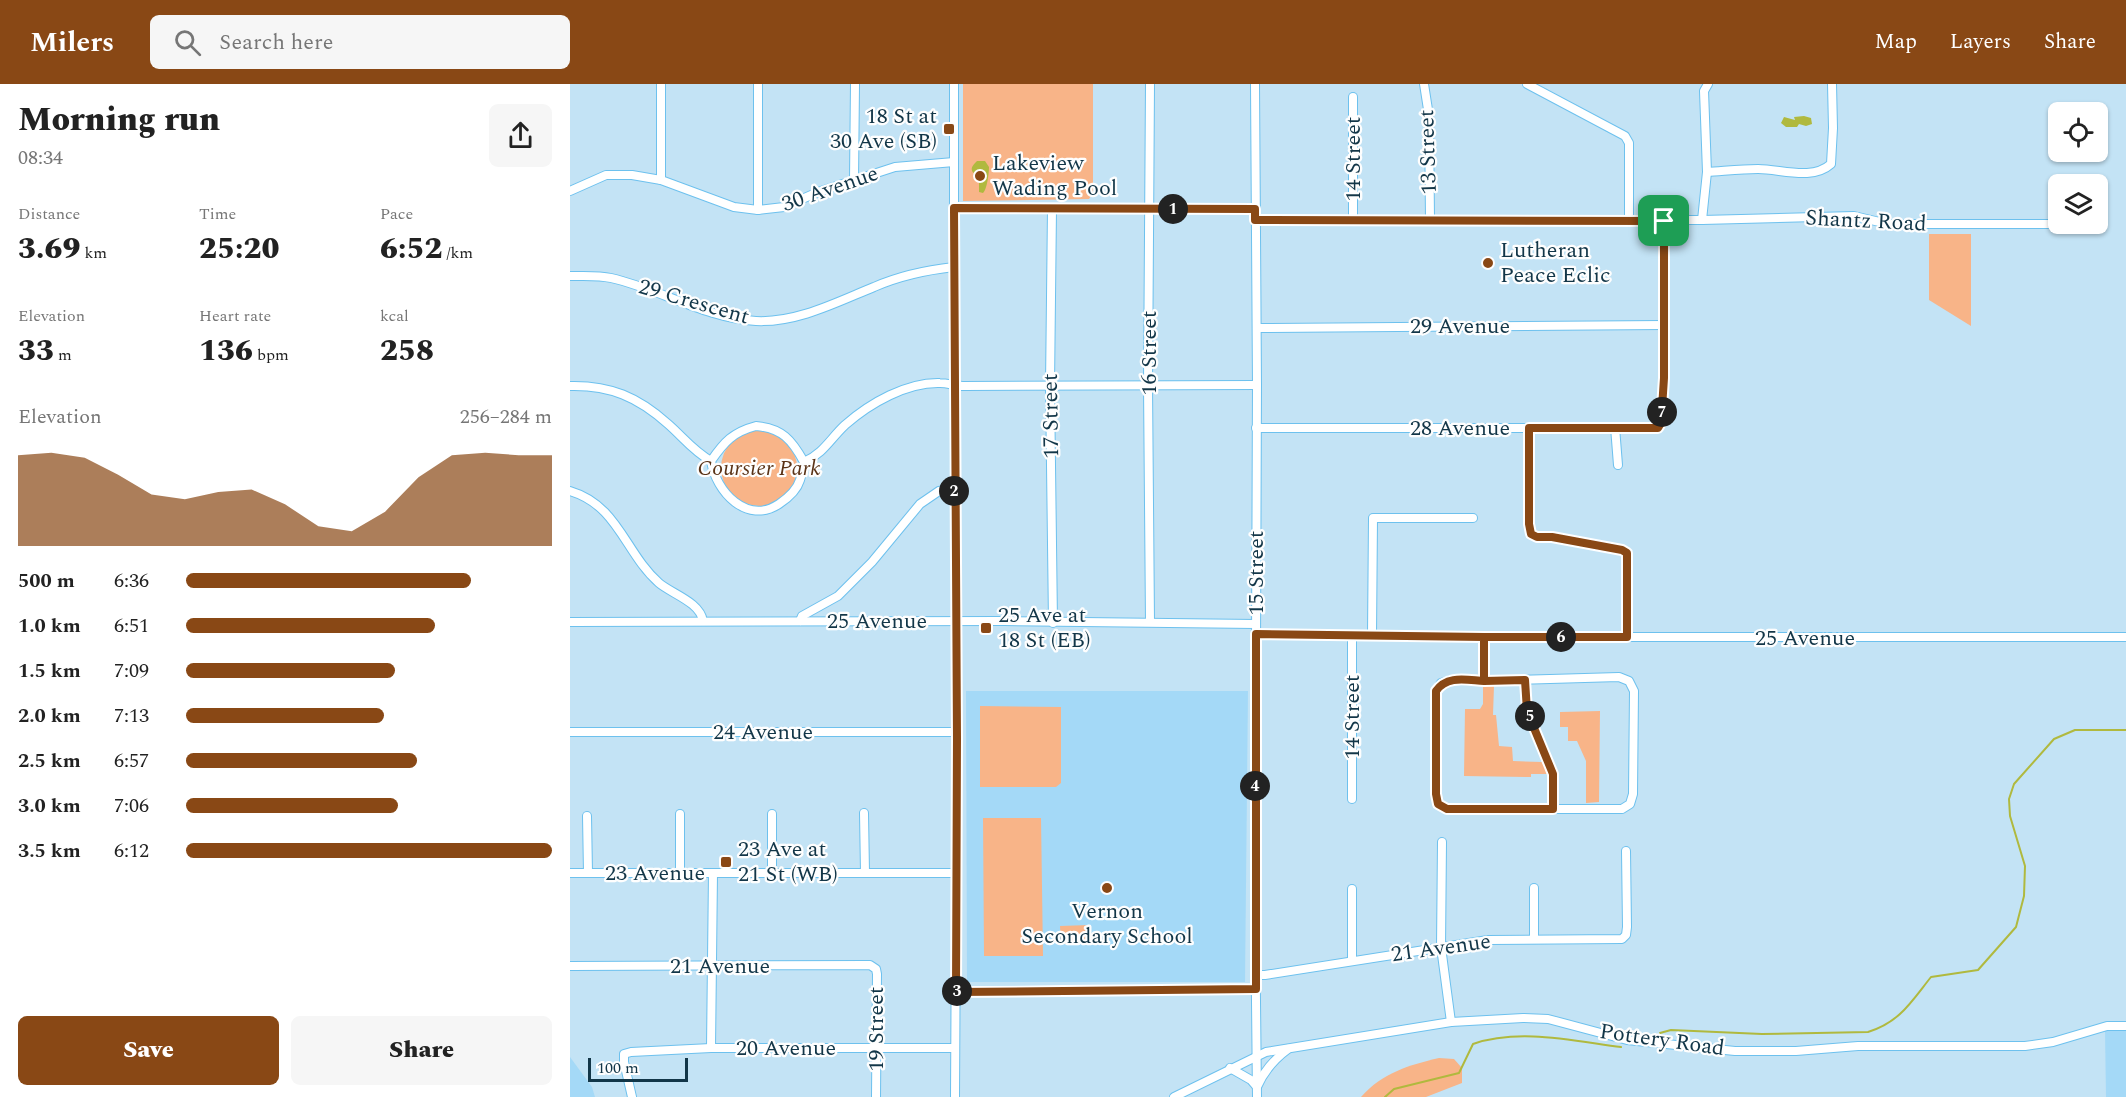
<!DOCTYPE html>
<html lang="en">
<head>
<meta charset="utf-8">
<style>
	body { margin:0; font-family:Spectral,serif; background:#f6f6f6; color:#222; height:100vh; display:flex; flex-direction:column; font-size:22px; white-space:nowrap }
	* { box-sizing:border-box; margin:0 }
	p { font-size:20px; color:#767676 }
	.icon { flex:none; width:33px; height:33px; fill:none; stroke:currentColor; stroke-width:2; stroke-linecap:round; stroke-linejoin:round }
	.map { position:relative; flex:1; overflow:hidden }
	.sheet { display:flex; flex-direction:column; background:#fff; width:570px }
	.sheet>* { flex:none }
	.fabs { position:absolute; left:1478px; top:18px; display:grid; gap:12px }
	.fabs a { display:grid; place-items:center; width:60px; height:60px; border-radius:9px; background:#fff; box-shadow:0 2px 4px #0004; font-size:30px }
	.scale { position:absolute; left:18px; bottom:15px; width:100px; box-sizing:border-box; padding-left:6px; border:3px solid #123648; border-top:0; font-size:16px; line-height:21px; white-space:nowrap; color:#123648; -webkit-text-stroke:4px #fefefe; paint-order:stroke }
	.pin { position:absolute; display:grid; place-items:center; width:51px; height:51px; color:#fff; margin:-26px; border-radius:12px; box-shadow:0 3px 9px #0006 }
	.km { position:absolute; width:30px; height:30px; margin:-15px; border-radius:50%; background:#222; color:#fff; font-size:16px; line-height:30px; text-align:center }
	.round { display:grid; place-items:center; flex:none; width:63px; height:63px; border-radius:9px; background:#f6f6f6 }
	.overview { display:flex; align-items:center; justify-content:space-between; height:102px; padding:0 18px }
	h1 { font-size:33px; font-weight:800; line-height:45px }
	.figures { display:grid; grid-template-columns:repeat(3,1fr); gap:9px; height:102px; padding:6px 18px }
	.figures div { display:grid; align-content:center }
	.figures b { font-size:30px; font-weight:800 }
	.figures small { font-size:16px; font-weight:400 }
	.figures p { font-size:16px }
	.chart { height:168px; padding:12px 18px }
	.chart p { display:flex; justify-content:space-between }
	.chart svg { width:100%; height:108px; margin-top:6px; fill:#894815; opacity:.7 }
	.cta { display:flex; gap:12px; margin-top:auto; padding:12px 18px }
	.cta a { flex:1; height:69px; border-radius:9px; background:#894815; color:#fff; font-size:24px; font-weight:800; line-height:69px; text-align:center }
	.cta a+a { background:#f6f6f6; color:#222 }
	ul { padding:0 18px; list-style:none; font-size:20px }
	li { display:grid; grid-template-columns:96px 72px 1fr; align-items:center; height:45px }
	li i { height:15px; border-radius:8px; background:#894815 }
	header { display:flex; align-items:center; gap:36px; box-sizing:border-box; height:84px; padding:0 30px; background:#894815; color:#fff }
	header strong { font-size:28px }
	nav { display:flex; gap:33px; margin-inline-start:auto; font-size:21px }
	.search { width:420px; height:54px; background:#f6f6f6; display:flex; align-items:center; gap:15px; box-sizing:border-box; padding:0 21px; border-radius:9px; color:#767676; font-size:22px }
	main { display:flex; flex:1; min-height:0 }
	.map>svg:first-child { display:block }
	.built { fill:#a4d9f7 }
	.green { fill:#f8b488 }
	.water { fill:#b0b93e }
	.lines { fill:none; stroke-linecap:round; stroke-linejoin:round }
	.stream { stroke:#b0b93e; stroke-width:2 }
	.minor-casing { stroke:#6dc1ee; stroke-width:10 }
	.minor { stroke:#fff; stroke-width:8 }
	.route-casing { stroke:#fff; stroke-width:12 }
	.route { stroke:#894815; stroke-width:8 }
	.poi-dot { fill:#894815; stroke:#fefefe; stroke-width:2 }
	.labels { text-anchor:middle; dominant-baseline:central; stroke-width:4.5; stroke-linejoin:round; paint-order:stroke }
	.poi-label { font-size:22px; fill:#123648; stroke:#fefefe; text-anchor:start }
	.street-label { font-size:22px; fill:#123648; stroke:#fefefe }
	.park-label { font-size:22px; font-style:italic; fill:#5a3317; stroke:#fefefe }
</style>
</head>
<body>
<header>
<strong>Milers</strong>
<div class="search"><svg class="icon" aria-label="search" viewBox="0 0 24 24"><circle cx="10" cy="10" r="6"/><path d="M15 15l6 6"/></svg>Search here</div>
<nav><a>Map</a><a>Layers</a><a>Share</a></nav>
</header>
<main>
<section class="sheet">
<div class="overview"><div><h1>Morning run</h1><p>08:34</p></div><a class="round"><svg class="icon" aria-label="share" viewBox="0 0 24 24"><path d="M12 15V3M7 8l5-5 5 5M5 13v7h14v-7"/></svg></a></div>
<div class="figures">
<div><p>Distance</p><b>3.69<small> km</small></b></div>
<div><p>Time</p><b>25:20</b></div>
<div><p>Pace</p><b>6:52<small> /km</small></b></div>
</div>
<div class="figures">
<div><p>Elevation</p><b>33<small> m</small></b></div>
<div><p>Heart rate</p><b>136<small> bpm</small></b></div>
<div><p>kcal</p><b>258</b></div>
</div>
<div class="chart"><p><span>Elevation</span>256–284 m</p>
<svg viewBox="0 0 160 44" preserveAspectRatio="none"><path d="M0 44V7L10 6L20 8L30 15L40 23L50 25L60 22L70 21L80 27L90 36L100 38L110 30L120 16L130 7L140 6L150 7L160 7V44z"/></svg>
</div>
<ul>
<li><b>500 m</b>6:36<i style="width:78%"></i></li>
<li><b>1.0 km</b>6:51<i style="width:68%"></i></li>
<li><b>1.5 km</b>7:09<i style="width:57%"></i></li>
<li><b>2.0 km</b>7:13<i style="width:54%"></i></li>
<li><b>2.5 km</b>6:57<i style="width:63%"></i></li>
<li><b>3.0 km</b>7:06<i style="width:58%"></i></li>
<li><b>3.5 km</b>6:12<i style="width:100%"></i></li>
</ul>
<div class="cta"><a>Save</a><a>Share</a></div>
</section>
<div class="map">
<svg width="1556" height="1013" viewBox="0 0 1556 1013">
	<rect width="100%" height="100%" fill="#c3e3f5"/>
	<g class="built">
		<path d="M396,607H678L675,898H397Z"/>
		<path d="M1535,947H1556V1013H1536Z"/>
		<path d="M0,973L22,1003L25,1013H0Z"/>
	</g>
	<g class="green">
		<path d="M393,0H523V109L519,115L393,117Z"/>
		<path d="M1359,150H1401V242L1359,216Z"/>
		<circle cx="189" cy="384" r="38"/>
		<path d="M913,602H924L923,631H926L929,662L942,663L943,677L972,678L978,690H961V693L894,692L895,625H910L913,620Z"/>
		<path d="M410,622L491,623V699L486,703H410Z"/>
		<path d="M1030,627L1029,718L1016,719V677L1007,657H998V643H990V628Z"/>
		<path d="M413,734H471L473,872H414Z"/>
		<path d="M519,841V859L491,860L490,842Z"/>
		<path d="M869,974L884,975L892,984V999L856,1013H791C812,989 839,981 869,974Z"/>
	</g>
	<g class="water">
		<path d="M1234,32L1241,34L1242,40L1236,42L1229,40L1227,43H1216L1211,39L1214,33L1225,36L1224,33Z"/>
		<path d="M407,77H415L419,83C419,89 417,106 413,109L409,108C409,104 409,101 409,98C407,88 395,88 407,77Z"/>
	</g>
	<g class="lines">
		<g class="stream">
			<path d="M1090,949L1101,946L1192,950L1298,948C1330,938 1341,918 1361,893L1408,886L1446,843L1454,812L1455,782L1440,732L1439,715L1444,700L1484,655L1505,646H1556"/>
			<path d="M815,1013L824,1005L889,989L903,960C949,944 1004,957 1051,963"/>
		</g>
		<g class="minor-casing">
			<g id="minor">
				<path d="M91,0V96"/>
				<path d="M188,0V126"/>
				<path d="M384,0V302L387,654L385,1013"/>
				<path d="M580,0L578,301L580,538"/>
				<path d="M685,0L687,301L685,821L687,1013"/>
				<path d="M854,0L859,32L860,136"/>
				<path d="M957,0L1055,52L1059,59V136"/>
				<path d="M1137,88C1154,87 1171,85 1188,85C1211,85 1242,97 1261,80L1263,44L1262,0"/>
				<path d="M284,96L285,0"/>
				<path d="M0,107L36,91H62L91,96L164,123L188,126L214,123L248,108L325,83L384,78"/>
				<path d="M384,124L685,125"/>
				<path d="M482,125L480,302L483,539"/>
				<path d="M685,136H1132L1284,132L1318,140H1498"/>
				<path d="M783,136V13"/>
				<path d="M1132,136L1137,88L1134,7L1138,0"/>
				<path d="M0,192C13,192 28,191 41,194C90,205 135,234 186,237C227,239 267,218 304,203C329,192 357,186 384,183"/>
				<path d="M687,244L1094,241"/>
				<path d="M0,302C40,301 68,313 98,340C113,353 123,367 141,377"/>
				<path d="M186,342C212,344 222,356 234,378C233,384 232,390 230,396C227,406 218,414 209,420C177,441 146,408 141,377C154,358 163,348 186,342Z"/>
				<path d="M1045,343L1048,381"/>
				<path d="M686,344H1088L1091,339L1094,294V137"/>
				<path d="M959,344V440L961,450L967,453H982L1052,466L1057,469V553"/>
				<path d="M234,378C254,369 260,355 275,341C300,319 337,298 370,299C378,299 385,302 393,302L687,301"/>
				<path d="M0,407C48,421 55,469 89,499C102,510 130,518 133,537"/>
				<path d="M230,537L232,532L268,512L302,478L350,420L369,407L384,404"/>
				<path d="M0,538L434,537L686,540"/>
				<path d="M686,550L913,553H1556"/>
				<path d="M802,551L803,434H903"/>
				<path d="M782,552V715"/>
				<path d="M913,553L914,597"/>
				<path d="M1049,593L1059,597L1064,607L1063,710L1060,720L1052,725H877L868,720L866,710V607L871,599L881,596L914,597Z"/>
				<path d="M955,596L957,627L983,690V725"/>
				<path d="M0,648H387"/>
				<path d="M294,729L295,789"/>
				<path d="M110,730V789"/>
				<path d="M202,730V789"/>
				<path d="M17,732L18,789"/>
				<path d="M872,758L871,863L881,938"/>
				<path d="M0,789H387"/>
				<path d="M782,805V877"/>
				<path d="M964,854V804"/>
				<path d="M0,882L300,881L306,885L307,890L306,1013"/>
				<path d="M685,891H695L918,856L1052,855L1056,851L1057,843L1056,767"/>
				<path d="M386,907L686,905"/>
				<path d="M141,964L143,789"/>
				<path d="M660,984L681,996L687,1003C694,987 703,976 718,965"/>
				<path d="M62,1013L54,978V970L61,968L141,964H385"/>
				<path d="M604,1013L696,968L881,938L953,934L978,935L1057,956L1165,967H1226L1288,962H1455L1483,958L1537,942H1556"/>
			</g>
		</g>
		<use href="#minor" class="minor"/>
	</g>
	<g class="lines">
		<g class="route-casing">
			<path id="route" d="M1094,137L685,136V125L384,124L387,654L386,908L686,905V550L914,553V597L955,596L957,627L983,690V725H877L868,720L866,710V607C877,591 896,596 914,597V553H1057V469L1052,466L982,453H967L961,450L959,440V344H1088L1091,339L1094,294V137"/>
		</g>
		<use href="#route" class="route"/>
	</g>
	<g class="poi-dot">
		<rect x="373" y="39" width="12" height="12" rx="3"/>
		<circle cx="410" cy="92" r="6"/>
		<circle cx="918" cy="179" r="6"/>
		<rect x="410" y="538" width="12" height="12" rx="3"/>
		<rect x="150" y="772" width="12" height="12" rx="3"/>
		<circle cx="537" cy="804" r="6"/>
	</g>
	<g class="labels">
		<g class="poi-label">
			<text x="367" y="32" text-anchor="end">18 St at<tspan x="367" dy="25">30 Ave (SB)</tspan></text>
			<text x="422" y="79">Lakeview<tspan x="422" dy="25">Wading Pool</tspan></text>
			<text x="930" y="166">Lutheran<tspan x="930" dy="25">Peace Eclic</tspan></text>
			<text x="428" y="531">25 Ave at<tspan x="428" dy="25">18 St (EB)</tspan></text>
			<text x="168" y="765">23 Ave at<tspan x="168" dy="25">21 St (WB)</tspan></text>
			<text x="537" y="827" text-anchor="middle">Vernon<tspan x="537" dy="25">Secondary School</tspan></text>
		</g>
		<g class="street-label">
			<text transform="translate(858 68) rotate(-92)">13 Street</text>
			<text transform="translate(783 75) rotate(-90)">14 Street</text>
			<text transform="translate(260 105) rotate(-19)">30 Avenue</text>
			<text transform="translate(1296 137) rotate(3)">Shantz Road</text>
			<text transform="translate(124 218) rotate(16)">29 Crescent</text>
			<text x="890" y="242">29 Avenue</text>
			<text transform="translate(579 269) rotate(-90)">16 Street</text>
			<text transform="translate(481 332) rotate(-91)">17 Street</text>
			<text x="890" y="344">28 Avenue</text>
			<text transform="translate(686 489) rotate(-90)">15 Street</text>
			<text x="307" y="537">25 Avenue</text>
			<text x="1235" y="554">25 Avenue</text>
			<text transform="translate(782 633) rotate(-90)">14 Street</text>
			<text x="193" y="648">24 Avenue</text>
			<text x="85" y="789">23 Avenue</text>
			<text transform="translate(871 864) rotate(-8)">21 Avenue</text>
			<text x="150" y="882">21 Avenue</text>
			<text transform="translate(306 945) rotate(-90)">19 Street</text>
			<text transform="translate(1092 956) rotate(8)">Pottery Road</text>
			<text x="216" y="964">20 Avenue</text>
		</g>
		<g class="park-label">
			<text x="189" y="384">Coursier Park</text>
		</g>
	</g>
</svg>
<div class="fabs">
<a><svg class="icon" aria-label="locate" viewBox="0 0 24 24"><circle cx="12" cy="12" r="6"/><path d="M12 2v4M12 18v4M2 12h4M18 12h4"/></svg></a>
<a><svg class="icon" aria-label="layers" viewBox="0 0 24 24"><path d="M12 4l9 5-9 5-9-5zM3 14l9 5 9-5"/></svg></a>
</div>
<div class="scale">100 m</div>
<div class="pin" style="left:1094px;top:137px;background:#1e9e55"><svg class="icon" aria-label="arrive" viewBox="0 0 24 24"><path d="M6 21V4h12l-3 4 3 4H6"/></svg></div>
<b class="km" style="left:603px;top:125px">1</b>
<b class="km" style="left:384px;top:407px">2</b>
<b class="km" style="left:387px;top:907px">3</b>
<b class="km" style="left:685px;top:702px">4</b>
<b class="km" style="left:960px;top:632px">5</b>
<b class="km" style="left:991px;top:553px">6</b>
<b class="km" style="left:1092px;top:328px">7</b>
</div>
</main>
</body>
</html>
